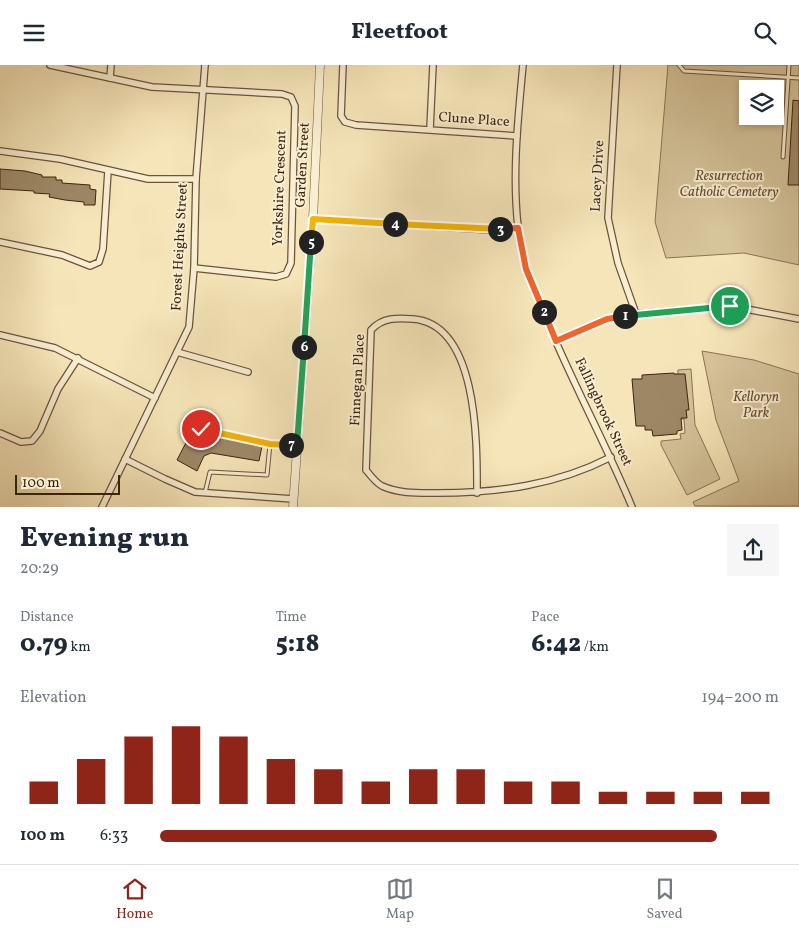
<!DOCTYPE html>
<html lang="en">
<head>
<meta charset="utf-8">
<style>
	body { margin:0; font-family:Vollkorn,serif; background:#f6f6f7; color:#1f2937; height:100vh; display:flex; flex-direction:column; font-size:19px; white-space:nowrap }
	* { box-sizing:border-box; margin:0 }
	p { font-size:16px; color:#747a83 }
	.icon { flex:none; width:28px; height:28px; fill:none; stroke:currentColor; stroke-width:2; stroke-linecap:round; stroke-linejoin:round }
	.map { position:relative; height:442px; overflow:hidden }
	.details { display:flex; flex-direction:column; background:#fff; flex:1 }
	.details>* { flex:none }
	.fabs { position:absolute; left:739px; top:15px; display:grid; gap:10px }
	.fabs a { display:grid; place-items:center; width:45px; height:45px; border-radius:0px; background:#fff; box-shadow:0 2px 8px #0003; font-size:25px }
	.scale { position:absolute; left:15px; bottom:12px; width:105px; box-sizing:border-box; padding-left:5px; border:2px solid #3d240d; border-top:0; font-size:14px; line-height:18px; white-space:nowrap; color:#3d240d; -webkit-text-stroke:4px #f8eed1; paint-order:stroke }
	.pin { position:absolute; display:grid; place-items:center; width:42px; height:42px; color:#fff; margin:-21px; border:2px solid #fff; border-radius:50%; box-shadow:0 1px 5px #0007 }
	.km { position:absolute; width:25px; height:25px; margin:-12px; border-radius:50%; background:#222; color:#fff; font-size:14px; line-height:25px; text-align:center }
	.round { display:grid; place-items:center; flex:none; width:52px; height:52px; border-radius:0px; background:#f6f6f7 }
	.head { display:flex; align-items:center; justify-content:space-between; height:85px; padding:0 20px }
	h1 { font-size:28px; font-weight:800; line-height:38px }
	.stats { display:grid; grid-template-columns:repeat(3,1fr); gap:8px; height:85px; padding:5px 20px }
	.stats div { display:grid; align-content:center }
	.stats b { font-size:25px; font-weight:800 }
	.stats small { font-size:14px; font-weight:400 }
	.stats p { font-size:14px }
	.chart { height:140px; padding:10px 20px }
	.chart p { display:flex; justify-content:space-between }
	.chart svg { width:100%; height:90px; margin-top:5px; stroke:#8f2418; stroke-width:6 }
	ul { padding:0 20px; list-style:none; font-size:16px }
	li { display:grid; grid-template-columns:80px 60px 1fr; align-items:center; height:38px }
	li i { height:12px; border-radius:6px; background:#8f2418 }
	header { display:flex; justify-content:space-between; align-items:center; height:65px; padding:0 20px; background:#fff; font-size:22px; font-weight:800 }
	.dock { display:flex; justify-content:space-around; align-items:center; height:70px; border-top:1px solid #e0e1e3; background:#fff; font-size:14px; color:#747a83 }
	.dock a { display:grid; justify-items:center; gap:2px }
	.dock .selected { color:#8f2418 }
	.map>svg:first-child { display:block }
	.green { fill:#d6c49b; stroke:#8a7454; fill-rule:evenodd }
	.building { fill:#9d8866; stroke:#3d240d }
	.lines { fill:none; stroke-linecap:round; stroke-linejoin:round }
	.service-casing { stroke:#6b5438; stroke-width:5 }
	.minor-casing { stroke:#6b5438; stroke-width:8 }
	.tertiary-casing { stroke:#6b5438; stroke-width:9 }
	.service { stroke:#f8eed1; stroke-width:3 }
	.minor { stroke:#f8eed1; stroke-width:5.5 }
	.tertiary { stroke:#f8eed1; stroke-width:8 }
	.split-1-casing { stroke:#fff; stroke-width:10 }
	.split-2-casing { stroke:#fff; stroke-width:10 }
	.split-3-casing { stroke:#fff; stroke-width:10 }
	.split-4-casing { stroke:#fff; stroke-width:10 }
	.split-5-casing { stroke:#fff; stroke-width:10 }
	.split-6-casing { stroke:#fff; stroke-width:10 }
	.split-7-casing { stroke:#fff; stroke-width:10 }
	.split-8-casing { stroke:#fff; stroke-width:10 }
	.split-1 { stroke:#22a559; stroke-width:6 }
	.split-2 { stroke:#f0652b; stroke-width:6 }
	.split-3 { stroke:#f0652b; stroke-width:6 }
	.split-4 { stroke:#f5b400; stroke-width:6 }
	.split-5 { stroke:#f5b400; stroke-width:6 }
	.split-6 { stroke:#22a559; stroke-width:6 }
	.split-7 { stroke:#22a559; stroke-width:6 }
	.split-8 { stroke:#f5b400; stroke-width:6 }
	.labels { text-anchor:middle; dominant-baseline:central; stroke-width:4; stroke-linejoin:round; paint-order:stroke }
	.street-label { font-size:14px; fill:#3d240d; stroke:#f8eed1 }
	.park-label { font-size:14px; font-style:italic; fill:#634c30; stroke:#f8eed1 }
</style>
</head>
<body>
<header><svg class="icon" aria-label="menu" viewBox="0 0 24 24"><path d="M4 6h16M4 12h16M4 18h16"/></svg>Fleetfoot<svg class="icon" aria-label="search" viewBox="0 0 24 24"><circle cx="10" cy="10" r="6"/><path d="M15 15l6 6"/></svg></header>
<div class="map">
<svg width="799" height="442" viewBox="0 0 799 442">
	<rect width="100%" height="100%" fill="#f5e5b8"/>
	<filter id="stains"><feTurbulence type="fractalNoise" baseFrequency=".004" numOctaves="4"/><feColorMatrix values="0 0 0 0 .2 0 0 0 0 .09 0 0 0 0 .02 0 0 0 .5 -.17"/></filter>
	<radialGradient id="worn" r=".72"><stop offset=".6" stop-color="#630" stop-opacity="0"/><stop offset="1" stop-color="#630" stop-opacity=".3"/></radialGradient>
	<g class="green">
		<path d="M668,0H799V200L744,188L666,193L655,157ZM748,24H775V51H748Z"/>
		<path d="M702,286L754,295L799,309V441H695L693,437L739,416L716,355Z"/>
		<path d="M691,304L695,360L720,414L687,430L661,380V376L681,374L680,369L685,368L684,354H676L678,305Z"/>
	</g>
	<g class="building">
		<path d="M793,35L799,36V120H788Z"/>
		<path d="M0,104L25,106L42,110V112H56V115H62V118L90,120V124L96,125L95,140H84V137L65,135L49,132L50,129L34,128V126L0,124Z"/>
		<path d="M674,308V309H685L689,345H686L687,353H681L682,365L677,366V369L653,371L652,365H645V361H636L632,314H642V310Z"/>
		<path d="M197,365L262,381L259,396L211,388L204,391L197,406L177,395L190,370L196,371Z"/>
	</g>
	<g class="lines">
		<g class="service-casing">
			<g id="service">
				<path d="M679,0L684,6L799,13"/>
				<path d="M783,92L789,0"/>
				<path d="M201,364L270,379"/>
				<path d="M205,428L210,407L267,410L270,379L296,380"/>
			</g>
		</g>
		<g class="minor-casing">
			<g id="minor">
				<path d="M50,0L152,22L282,29L291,32L295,41L291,198L286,209L276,212L194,203"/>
				<path d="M343,0L341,51L345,57L356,60L517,71"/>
				<path d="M523,0C518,54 512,108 518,162C521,196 534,225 547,256C573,319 606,379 632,442"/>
				<path d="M617,0L608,153L618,198L636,249"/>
				<path d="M110,13L111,0"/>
				<path d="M430,64L433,0"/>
				<path d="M0,86L60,94L148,114H196"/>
				<path d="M313,154L491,165L518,163"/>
				<path d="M0,177L62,190L90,201L99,197L103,184L108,106"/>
				<path d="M0,270L55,283L155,333"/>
				<path d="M556,276L607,254L636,249L730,241L799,254"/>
				<path d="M177,287L248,307"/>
				<path d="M0,368L21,377L32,376L40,366L58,324L78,293"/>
				<path d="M125,394L165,414L195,427L293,434"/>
				<path d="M477,428C477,381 479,259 413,254C397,253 383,252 371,265L366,405C370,410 376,418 382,421C400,429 418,428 438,428C498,428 557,420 611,392"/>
				<path d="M102,442L189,262L194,203L196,114L205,0"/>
			</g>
		</g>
		<g class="tertiary-casing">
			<path id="tertiary" d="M293,442L313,154L320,0"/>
		</g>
		<use href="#service" class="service"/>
		<use href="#minor" class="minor"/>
		<use href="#tertiary" class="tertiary"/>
	</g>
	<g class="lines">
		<g class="split-1-casing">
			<path id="split-1" d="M625,251L730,241"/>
		</g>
		<g class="split-2-casing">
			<path id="split-2" d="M544,247L556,276L607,254L625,251"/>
		</g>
		<g class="split-3-casing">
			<path id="split-3" d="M500,164L518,163L526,204L544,247"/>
		</g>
		<g class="split-4-casing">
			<path id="split-4" d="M395,159L500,164"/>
		</g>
		<g class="split-5-casing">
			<path id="split-5" d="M311,177L313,154L395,159"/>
		</g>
		<g class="split-6-casing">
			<path id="split-6" d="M304,282L311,177"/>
		</g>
		<g class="split-7-casing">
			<path id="split-7" d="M291,380H297L304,282"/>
		</g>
		<g class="split-8-casing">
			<path id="split-8" d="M201,364L270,379L291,380"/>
		</g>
		<use href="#split-1" class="split-1"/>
		<use href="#split-2" class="split-2"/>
		<use href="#split-3" class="split-3"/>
		<use href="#split-4" class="split-4"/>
		<use href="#split-5" class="split-5"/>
		<use href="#split-6" class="split-6"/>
		<use href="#split-7" class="split-7"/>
		<use href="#split-8" class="split-8"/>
	</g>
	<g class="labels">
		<g class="street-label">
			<text transform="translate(474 55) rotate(4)">Clune Place</text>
			<text transform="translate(303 100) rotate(-87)">Garden Street</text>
			<text transform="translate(598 111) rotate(-87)">Lacey Drive</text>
			<text transform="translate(280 123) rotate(-88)">Yorkshire Crescent</text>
			<text transform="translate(180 182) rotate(-87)">Forest Heights Street</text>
			<text transform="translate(358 315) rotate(-87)">Finnegan Place</text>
			<text transform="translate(603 347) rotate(65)">Fallingbrook Street</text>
		</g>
		<g class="park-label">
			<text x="729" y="111">Resurrection<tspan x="729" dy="16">Catholic Cemetery</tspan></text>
			<text x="756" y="332">Kelloryn<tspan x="756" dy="16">Park</tspan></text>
		</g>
	</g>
	<rect width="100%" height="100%" filter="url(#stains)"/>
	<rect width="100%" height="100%" fill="url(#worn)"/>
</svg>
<div class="fabs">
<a><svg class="icon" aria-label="layers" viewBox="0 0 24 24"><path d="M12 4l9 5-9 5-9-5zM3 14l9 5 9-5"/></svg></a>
</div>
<div class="scale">100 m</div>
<div class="pin" style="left:730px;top:241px;background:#1e9e55"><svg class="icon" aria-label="arrive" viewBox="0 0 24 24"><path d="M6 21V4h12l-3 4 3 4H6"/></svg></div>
<div class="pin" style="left:201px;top:364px;background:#d93025"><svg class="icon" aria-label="check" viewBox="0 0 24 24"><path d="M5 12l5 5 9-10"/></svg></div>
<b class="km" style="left:625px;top:251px">1</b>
<b class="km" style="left:544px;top:247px">2</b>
<b class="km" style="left:500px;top:164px">3</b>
<b class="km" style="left:395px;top:159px">4</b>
<b class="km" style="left:311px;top:177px">5</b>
<b class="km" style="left:304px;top:282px">6</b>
<b class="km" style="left:291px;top:380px">7</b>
</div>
<section class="details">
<div class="head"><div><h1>Evening run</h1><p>20:29</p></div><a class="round"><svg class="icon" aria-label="share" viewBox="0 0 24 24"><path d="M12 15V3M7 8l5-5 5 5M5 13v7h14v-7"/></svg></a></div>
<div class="stats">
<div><p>Distance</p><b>0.79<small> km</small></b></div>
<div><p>Time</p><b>5:18</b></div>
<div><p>Pace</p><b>6:42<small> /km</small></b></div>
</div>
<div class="chart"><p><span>Elevation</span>194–200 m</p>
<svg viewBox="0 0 160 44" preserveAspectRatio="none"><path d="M5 44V33M15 44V22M25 44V11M35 44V6M45 44V11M55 44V22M65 44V27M75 44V33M85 44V27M95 44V27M105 44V33M115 44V33M125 44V38M135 44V38M145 44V38M155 44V38"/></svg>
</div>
<ul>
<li><b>100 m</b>6:33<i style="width:90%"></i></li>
</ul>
</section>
<nav class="dock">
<a class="selected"><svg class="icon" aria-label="home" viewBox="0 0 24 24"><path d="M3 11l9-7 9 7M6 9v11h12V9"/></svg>Home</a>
<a><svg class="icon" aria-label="map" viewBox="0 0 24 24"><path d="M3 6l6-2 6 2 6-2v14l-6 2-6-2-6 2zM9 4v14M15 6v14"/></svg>Map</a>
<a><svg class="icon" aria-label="saved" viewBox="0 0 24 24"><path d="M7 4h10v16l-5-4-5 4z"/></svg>Saved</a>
</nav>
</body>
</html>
